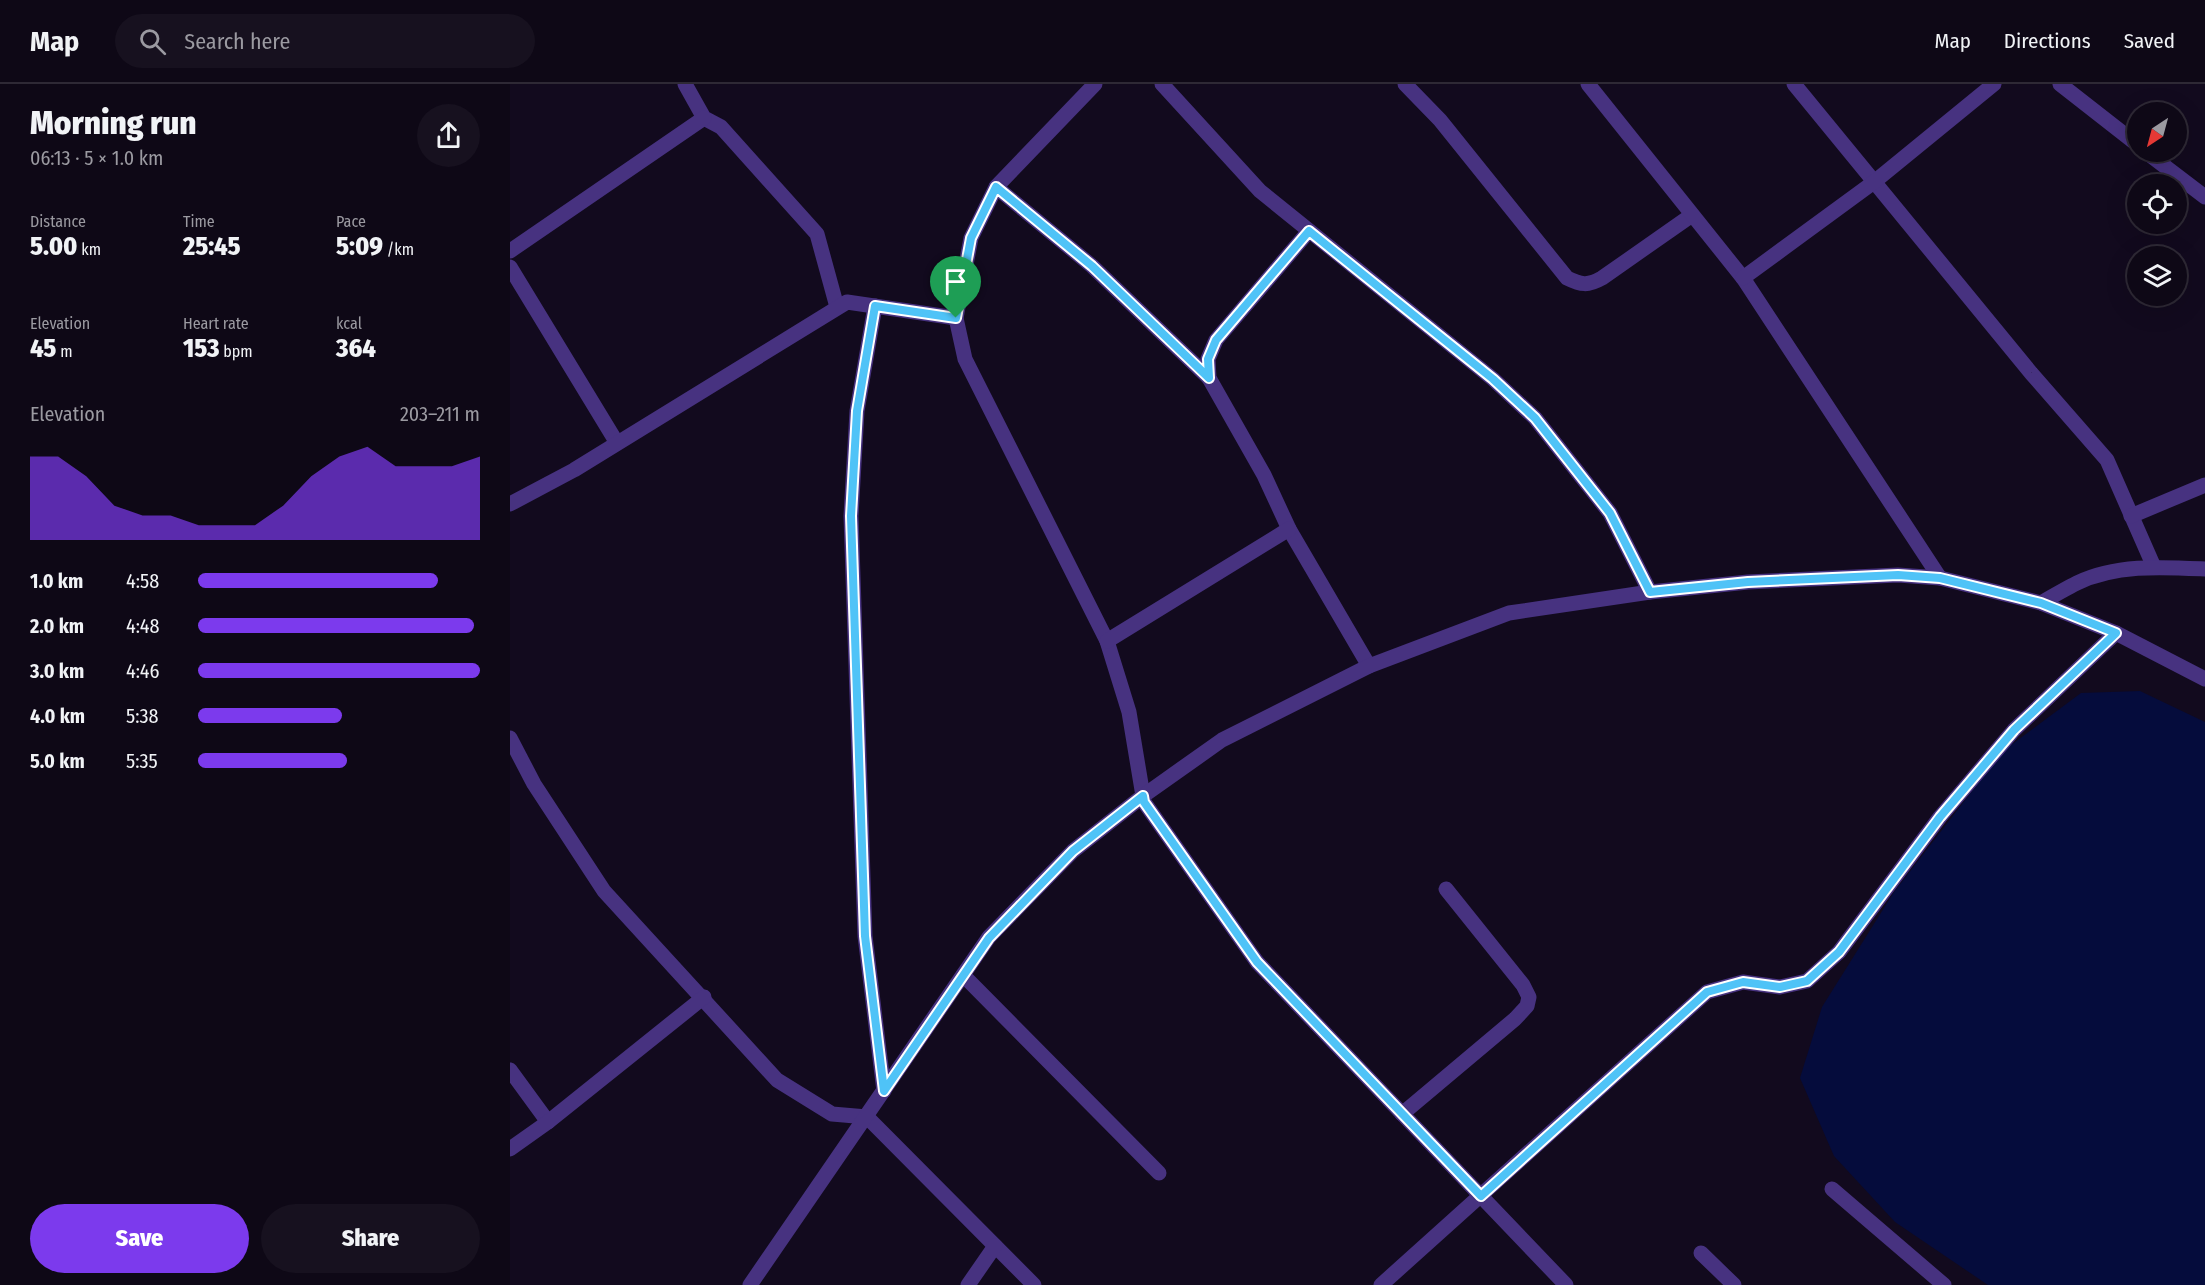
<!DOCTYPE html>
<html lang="en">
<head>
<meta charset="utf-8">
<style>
	body { margin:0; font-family:"Fira Sans Condensed",sans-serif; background:#17111f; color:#f1f3f6; height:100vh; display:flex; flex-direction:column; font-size:22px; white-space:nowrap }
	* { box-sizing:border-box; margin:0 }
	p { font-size:20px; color:#9b9aa1 }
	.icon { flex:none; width:33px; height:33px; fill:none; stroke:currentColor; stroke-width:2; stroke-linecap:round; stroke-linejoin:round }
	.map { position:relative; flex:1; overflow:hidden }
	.side { display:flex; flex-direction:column; background:#0e0816; width:510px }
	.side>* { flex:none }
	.needle { width:39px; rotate:216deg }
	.controls { position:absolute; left:1617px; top:18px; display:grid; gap:12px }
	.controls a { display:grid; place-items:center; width:60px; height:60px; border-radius:50%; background:#0e0816; box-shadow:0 6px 24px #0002,0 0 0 2px #2e2935; font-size:30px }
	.pin { position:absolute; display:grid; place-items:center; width:51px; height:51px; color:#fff; margin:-62px -26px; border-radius:50% 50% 50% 0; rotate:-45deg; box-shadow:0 0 6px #0007 }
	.pin .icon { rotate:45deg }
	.round { display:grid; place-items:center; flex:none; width:63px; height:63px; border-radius:32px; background:#17111f }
	.summary { display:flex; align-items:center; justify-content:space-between; height:102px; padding:0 30px }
	h1 { font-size:33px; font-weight:800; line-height:45px }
	.stats { display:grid; grid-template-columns:repeat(3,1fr); gap:9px; height:102px; padding:6px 30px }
	.stats div { display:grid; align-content:center }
	.stats b { font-size:26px; font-weight:800 }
	.stats small { font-size:16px; font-weight:400 }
	.stats p { font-size:16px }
	.chart { height:168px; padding:12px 30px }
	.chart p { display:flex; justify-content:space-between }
	.chart svg { width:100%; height:108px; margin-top:6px; fill:#7c3aed; opacity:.7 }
	.cta { display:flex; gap:12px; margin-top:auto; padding:12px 30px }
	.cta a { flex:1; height:69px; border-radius:36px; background:#7c3aed; color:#fff; font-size:24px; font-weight:800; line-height:69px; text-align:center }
	.cta a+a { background:#17111f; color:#f1f3f6 }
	ul { padding:0 30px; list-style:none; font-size:20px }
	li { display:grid; grid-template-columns:96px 72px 1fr; align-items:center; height:45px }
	li i { height:15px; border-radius:8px; background:#7c3aed }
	header { display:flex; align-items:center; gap:36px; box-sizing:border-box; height:84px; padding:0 30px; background:#0e0816; border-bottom:2px solid #2e2935 }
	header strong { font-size:28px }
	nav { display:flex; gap:33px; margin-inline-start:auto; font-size:21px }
	.search { width:420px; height:54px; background:#17111f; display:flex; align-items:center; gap:15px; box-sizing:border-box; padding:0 21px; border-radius:33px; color:#9b9aa1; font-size:22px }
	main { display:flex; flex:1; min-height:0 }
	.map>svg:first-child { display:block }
	.water { fill:#050c3c }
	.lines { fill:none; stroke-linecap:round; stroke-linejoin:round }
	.minor { stroke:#473280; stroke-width:15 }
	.route-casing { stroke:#fff; stroke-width:12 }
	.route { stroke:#4fc3f7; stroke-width:8 }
</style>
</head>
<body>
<header>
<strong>Map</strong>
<div class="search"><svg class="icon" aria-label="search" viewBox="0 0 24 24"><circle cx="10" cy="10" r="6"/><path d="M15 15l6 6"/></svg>Search here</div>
<nav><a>Map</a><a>Directions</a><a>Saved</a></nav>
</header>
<main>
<section class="side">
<div class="summary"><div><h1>Morning run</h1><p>06:13 · 5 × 1.0 km</p></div><a class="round"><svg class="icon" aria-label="share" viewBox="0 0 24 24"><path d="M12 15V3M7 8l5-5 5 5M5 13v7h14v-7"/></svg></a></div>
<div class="stats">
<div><p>Distance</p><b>5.00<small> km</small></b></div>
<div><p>Time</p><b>25:45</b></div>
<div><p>Pace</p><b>5:09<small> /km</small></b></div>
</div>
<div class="stats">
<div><p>Elevation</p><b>45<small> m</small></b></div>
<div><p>Heart rate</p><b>153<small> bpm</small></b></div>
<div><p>kcal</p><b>364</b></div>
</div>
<div class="chart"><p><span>Elevation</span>203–211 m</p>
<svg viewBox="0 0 160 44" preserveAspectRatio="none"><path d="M0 44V10L10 10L20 18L30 30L40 34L50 34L60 38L70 38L80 38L90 30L100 18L110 10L120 6L130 14L140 14L150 14L160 10V44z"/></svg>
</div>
<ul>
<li><b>1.0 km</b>4:58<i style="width:85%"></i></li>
<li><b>2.0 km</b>4:48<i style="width:98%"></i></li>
<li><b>3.0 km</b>4:46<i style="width:100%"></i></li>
<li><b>4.0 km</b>5:38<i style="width:51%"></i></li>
<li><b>5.0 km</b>5:35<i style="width:53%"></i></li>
</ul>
<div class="cta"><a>Save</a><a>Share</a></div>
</section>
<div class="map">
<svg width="1695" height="1201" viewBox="0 0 1695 1201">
	<rect width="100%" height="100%" fill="#120a1e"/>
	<path class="water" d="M1630,607L1695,638V1201H1478L1385,1138L1324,1072L1290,994L1312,923L1384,808L1493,667L1571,609Z"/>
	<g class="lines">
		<g class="minor">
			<path d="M175,0L194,34L211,43L307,150L327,223"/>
			<path d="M585,0L486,103L461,154L446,234L455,275L597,557L619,628L634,718L747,878L1056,1201"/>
			<path d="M652,0L750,107L983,295L1025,334L1100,429L1140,508"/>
			<path d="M895,0L930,36L1057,194C1071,201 1078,202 1092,194L1182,131"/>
			<path d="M1078,0L1233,194L1430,494"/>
			<path d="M1284,0L1521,289L1597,376L1644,483"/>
			<path d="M1550,0L1628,61"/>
			<path d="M1636,68L1695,113"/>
			<path d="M486,103L582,182L699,294"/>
			<path d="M799,147L706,256L698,275L699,294L754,391L779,445L859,582"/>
			<path d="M0,167L194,34"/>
			<path d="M0,183L107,359"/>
			<path d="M1233,194L1364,98L1484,0"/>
			<path d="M365,222L347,327L341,432L355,852L374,1007"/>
			<path d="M0,420L64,386L337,218L446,234"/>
			<path d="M1621,432L1695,401"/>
			<path d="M1531,519C1543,512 1555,505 1567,499C1606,480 1653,483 1695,485"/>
			<path d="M597,557L779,445"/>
			<path d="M0,654L24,700L94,807L267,996L322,1030L357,1033L524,1201"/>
			<path d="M453,891L649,1089"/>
			<path d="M0,986L38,1038"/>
			<path d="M892,1030L1005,935L1017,922L1019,913L1013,901L936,805"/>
			<path d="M0,1065L38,1038L194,913"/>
			<path d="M1322,1105L1434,1201"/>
			<path d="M1191,1169L1224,1201"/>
			<path d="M240,1201L479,853L563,767L633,712L712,656L859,582L999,529L1140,508L1238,498L1388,491L1430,494L1531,519L1606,549L1695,595"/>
			<path d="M458,1201L485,1162"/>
			<path d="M871,1201L1197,908L1233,898L1270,903L1297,897L1329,868L1430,733L1504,646L1606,549"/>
		</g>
	</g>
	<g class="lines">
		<g class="route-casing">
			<path id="route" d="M486,103L582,182L699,294L698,275L706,256L799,147L983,295L1025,334L1100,429L1140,508L1238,498L1388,491L1430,494L1531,519L1606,549L1504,646L1430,733L1329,868L1297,897L1270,903L1233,898L1197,908L971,1112L747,878L634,718L633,712L563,767L479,854L374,1007L355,852L341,432L347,327L365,222L446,234L461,154Z"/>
		</g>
		<use href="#route" class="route"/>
	</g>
</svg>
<div class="controls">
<a><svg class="needle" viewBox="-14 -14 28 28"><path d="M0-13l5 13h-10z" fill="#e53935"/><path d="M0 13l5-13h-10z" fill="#9b9aa1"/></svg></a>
<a><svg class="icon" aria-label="locate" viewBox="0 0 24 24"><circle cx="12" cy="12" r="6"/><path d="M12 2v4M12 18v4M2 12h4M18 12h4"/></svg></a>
<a><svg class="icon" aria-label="layers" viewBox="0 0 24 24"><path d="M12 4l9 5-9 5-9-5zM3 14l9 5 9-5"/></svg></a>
</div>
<div class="pin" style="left:446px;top:234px;background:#1e9e55"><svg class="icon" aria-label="arrive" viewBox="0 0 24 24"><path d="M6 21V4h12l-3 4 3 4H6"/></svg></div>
</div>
</main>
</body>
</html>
